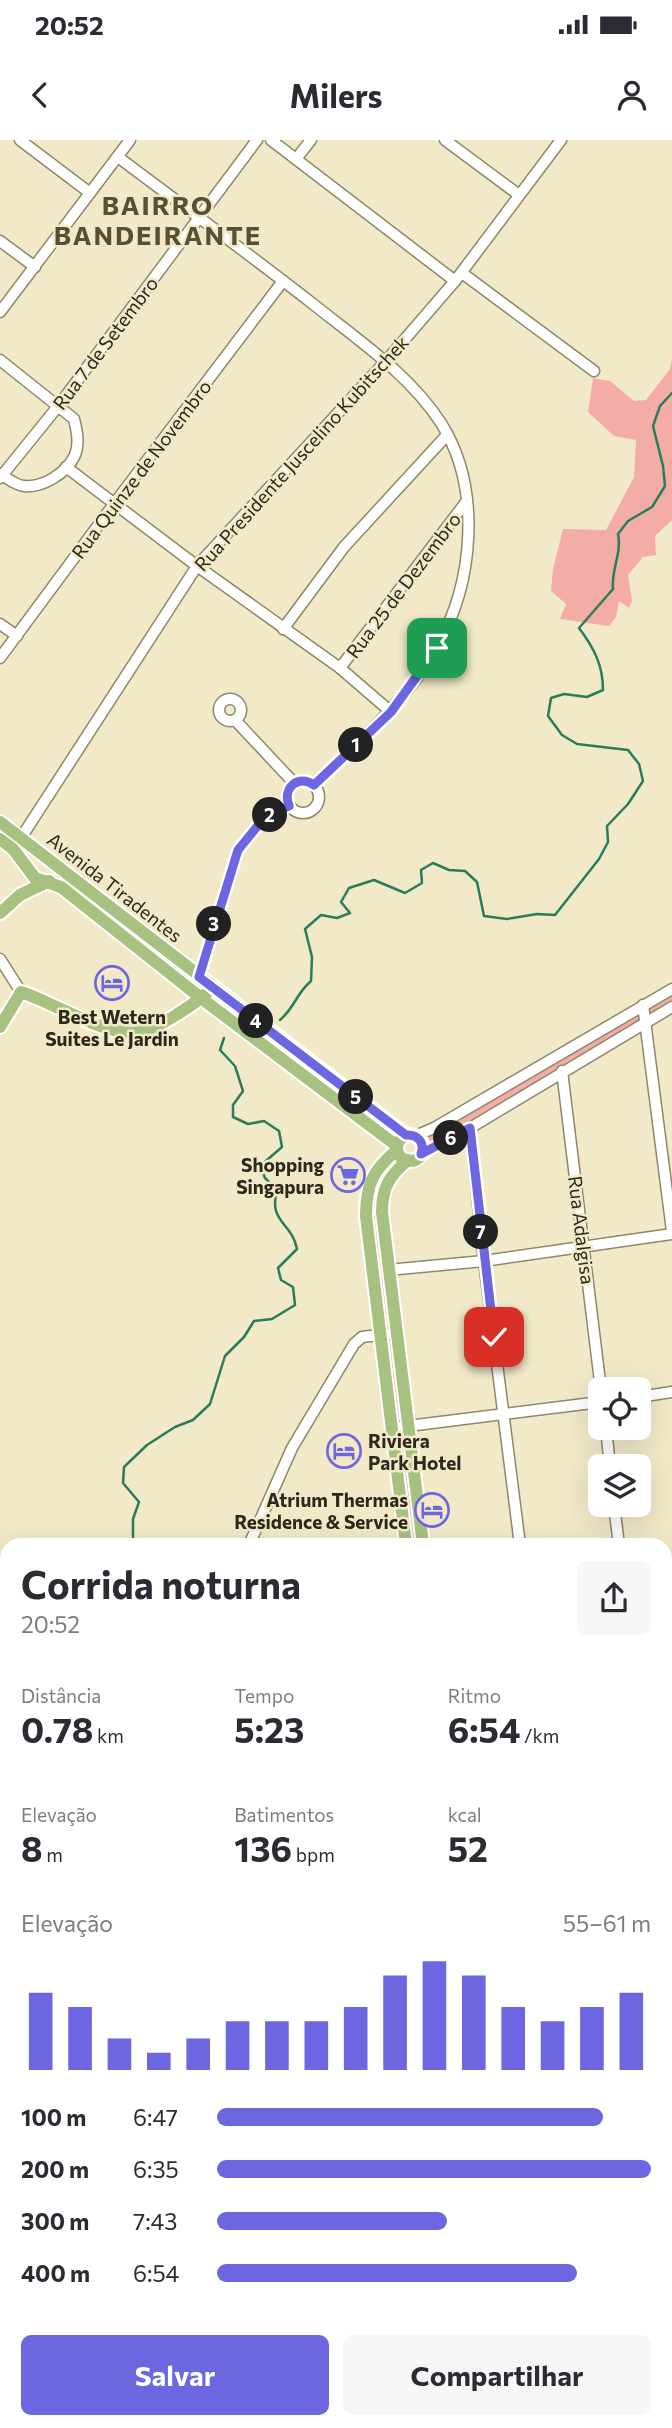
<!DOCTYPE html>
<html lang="pt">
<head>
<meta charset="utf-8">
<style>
	body { margin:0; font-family:Commissioner,sans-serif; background:#f7f7f7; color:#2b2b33; height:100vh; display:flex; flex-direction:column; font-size:26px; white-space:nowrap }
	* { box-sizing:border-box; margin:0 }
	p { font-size:23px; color:#7c7c81 }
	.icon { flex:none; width:38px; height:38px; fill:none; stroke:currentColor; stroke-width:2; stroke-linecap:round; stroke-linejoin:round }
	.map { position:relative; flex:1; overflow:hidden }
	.sheet { position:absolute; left:0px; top:1398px; width:672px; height:891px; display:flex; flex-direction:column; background:#fff; border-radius:21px 21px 0 0; box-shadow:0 7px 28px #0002 }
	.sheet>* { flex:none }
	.controls { position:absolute; left:588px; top:1237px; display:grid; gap:14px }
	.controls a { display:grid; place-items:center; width:63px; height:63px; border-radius:10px; background:#fff; box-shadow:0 7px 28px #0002; font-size:35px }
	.pin { position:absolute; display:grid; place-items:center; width:60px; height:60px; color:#fff; margin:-30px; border-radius:14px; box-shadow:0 4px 10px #0006 }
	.km { position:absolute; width:35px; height:35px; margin:-18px; border-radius:50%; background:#222; color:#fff; font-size:19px; line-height:35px; text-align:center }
	.round { display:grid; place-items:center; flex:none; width:74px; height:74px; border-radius:10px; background:#f7f7f7 }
	.overview { display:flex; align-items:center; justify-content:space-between; height:119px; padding:0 21px }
	h1 { font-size:38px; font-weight:700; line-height:52px }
	.figures { display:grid; grid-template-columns:repeat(3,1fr); gap:10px; height:119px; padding:7px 21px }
	.figures div { display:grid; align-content:center }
	.figures b { font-size:35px; font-weight:700 }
	.figures small { font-size:19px; font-weight:400 }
	.figures p { font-size:19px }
	.chart { height:196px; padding:14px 21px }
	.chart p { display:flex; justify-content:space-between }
	.chart svg { width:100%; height:126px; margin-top:7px; stroke:#6c67e1; stroke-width:6 }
	.primary-button { display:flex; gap:14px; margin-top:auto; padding:14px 21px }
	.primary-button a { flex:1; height:80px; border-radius:10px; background:#6c67e1; color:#fff; font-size:28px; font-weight:700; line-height:80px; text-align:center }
	.primary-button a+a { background:#f7f7f7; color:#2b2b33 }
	ul { padding:0 21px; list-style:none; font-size:23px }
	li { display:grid; grid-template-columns:112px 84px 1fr; align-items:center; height:52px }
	li i { height:18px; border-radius:9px; background:#6c67e1 }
	.status { display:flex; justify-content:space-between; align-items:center; height:49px; padding:0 35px; background:#fff; direction:ltr }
	.status svg { height:19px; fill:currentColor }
	header { display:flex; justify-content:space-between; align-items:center; height:91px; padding:0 21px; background:#fff; font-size:32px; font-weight:700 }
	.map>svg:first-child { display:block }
	.green { fill:#f4ada6 }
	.water { fill:#27a175; stroke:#287d5a; stroke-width:2 }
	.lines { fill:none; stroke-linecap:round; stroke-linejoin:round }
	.stream { stroke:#287d5a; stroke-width:2.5 }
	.minor-casing { stroke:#8f8769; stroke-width:13 }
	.major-casing { stroke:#fff; stroke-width:16 }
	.minor { stroke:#fff; stroke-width:10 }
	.major { stroke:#a7c180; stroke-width:12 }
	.route-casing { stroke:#fff; stroke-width:14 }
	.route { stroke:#6c67e1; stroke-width:9 }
	.labels { text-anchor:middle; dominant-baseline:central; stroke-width:5; stroke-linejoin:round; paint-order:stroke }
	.street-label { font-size:19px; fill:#2c291c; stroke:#f2e9c8 }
	.poi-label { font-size:19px; font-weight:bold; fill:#2c291c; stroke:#f2e9c8; text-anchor:end }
	.district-label { font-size:26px; font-weight:bold; letter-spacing:2px; fill:#585034; stroke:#f2e9c8 }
</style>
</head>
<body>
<div class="status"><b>20:52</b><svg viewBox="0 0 49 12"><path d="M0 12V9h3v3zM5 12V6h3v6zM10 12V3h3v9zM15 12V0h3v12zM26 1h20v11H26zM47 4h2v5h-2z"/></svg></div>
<header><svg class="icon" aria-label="back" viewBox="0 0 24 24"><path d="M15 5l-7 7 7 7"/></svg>Milers<svg class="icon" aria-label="person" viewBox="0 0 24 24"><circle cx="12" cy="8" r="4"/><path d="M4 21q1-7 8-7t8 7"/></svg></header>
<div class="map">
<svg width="672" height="2288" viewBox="0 0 672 2288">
	<rect width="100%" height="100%" fill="#f2e9c8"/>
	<g class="green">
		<path d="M672,219V380L655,396L656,415L643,417L628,435L632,461L629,468L619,461L616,477L609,486L560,479L566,464L551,451L553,429L563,389L606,390L634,337L636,300L614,296L588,272L593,238L610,241L634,261L646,260L670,229Z"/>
		<path d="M59,733L205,848L56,738Z"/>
		<path d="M213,853L394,992V995L391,996L212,855Z"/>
		<path d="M672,854V861L431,1004L425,1003L428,998Z"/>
		<path d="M381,1032L385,1034L378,1055L391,1186L387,1190L385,1189L372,1073V1055Z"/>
		<path d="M389,1202L393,1204L402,1278L400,1279L396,1277L387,1204Z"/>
		<path d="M402,1295L404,1297L418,1405H411L398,1300Z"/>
		<path d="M672,1754V2288H173L167,2282H665V1761Z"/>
	</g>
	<path class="water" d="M672,1919V2055L665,2062V1932Z"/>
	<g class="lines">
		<g class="stream">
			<path d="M280,880C296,866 295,855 311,841L312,817L305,789L321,775L337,778L350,773L341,762L349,748L374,740L405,753L422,743L421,730L433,723L449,730L465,731L477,742L484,776L507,779L537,774L555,775L599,719L608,702L607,686L628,664L643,641L639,624L628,610L577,604L562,595L548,576L551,558L564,554L587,557L603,550C603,525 594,508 579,488L613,449C611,429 622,414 618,394L628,381L652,367L665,346L663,326L653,286L660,266L672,253"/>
			<path d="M131,1405L133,1399V1379L139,1362L123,1343L124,1327L147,1305L175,1287L193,1280L210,1264L225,1216L244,1197L254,1181L272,1179L295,1165L293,1147L281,1140L278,1128L297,1109C292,1082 268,1083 277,1050L265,1038L260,1026L282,1007L279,991L264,981L248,984L233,977V965L243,951L235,926L220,910L224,898"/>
			<path d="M0,1670L7,1651"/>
			<path d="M0,1692L5,1699L4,1714H0"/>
			<path d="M0,2061L7,2075"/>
			<path d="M224,2282L228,2288"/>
			<path d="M373,2282L377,2288"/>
		</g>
		<g class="minor-casing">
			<g id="minor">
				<path d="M20,0L90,53"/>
				<path d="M271,0L455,141"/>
				<path d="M445,0L519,55"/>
				<path d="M118,17C183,66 249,114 313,164C358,200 409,234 441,283C482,348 474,442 437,507C406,562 359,602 314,645"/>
				<path d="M296,19L311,0"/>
				<path d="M0,101L35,127"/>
				<path d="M462,133L594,231"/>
				<path d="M0,172L130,0"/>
				<path d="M0,220L74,279C77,291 80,305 74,317C66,333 43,348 24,346C17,346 7,338 0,334"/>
				<path d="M66,327L197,426L340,528L391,572"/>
				<path d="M0,338L59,265L257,0"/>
				<path d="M0,484L17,496"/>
				<path d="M283,489L344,407L447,295"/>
				<path d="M0,518L114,364L283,141"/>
				<path d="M340,528L466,362"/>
				<circle cx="230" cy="570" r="11"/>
				<path d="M235,580L294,643"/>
				<circle cx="303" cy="657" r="16"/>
				<path d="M17,704L197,426L386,221L455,141L561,0"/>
				<path d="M0,819L21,852"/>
				<path d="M199,837L238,710L265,677L289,666"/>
				<path d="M643,865L672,1091"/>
				<path d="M562,931L601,1250"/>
				<path d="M470,988L484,1121L520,1405"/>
				<path d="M415,996L434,988L672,849"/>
				<path d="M421,1014L470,988L672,867"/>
				<path d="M388,1130L484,1121L672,1094"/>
				<path d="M639,1257L672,1252"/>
				<path d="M392,1288L600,1262"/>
				<path d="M606,1288L610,1326"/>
				<path d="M614,1365L619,1405"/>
				<path d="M249,1405L292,1308L354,1204L362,1197L396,1193"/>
				<path d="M665,1429L672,1428"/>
				<path d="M665,1769L672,1762"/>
			</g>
		</g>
		<g class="major-casing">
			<g id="major">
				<path d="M0,682L406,995"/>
				<path d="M0,699L13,709L35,738L61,747L201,858L397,1006"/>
				<path d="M0,773L20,755L49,741"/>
				<path d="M0,887L21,852C53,862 107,898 140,892C159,888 191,866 206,854"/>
				<circle cx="410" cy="1008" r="13"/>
				<path d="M397,1010C373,1030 366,1044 366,1076L406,1405"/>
				<path d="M408,1020C389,1036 382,1048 382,1072L423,1405"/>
				<path d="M665,1622L672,1621"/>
				<path d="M0,1879L7,1878"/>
				<path d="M0,1892L7,1891"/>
				<path d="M0,2186L7,2195"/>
				<path d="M81,2282L86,2288"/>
			</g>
		</g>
		<use href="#minor" class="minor"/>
		<use href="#major" class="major"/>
	</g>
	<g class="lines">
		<g class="route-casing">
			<path id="route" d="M437,508L391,572L314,645C298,634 282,648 289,666L265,677L238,710L199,837L406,995C418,994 425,1003 421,1014L470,988L494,1197"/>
		</g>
		<use href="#route" class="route"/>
	</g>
	<defs>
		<g id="hotel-ring" transform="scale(1.75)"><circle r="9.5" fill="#f2e9c8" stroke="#6c67e1" stroke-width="1.5"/><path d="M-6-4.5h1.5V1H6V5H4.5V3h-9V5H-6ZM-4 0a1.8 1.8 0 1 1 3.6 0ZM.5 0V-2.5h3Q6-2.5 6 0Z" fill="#6c67e1"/></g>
		<g id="supermarket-ring" transform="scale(1.75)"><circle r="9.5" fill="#f2e9c8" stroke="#6c67e1" stroke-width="1.5"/><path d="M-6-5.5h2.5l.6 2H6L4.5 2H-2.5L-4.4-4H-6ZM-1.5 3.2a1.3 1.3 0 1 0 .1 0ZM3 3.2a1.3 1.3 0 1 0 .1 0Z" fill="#6c67e1"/></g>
	</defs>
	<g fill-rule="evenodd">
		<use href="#hotel-ring" x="112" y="843"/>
		<use href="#supermarket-ring" x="348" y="1035"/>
		<use href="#hotel-ring" x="344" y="1311"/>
		<use href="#hotel-ring" x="432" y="1370"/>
	</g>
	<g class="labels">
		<g class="street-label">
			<text transform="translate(105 203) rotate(-53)">Rua 7 de Setembro</text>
			<text transform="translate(301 313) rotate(-48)">Rua Presidente Juscelino Kubitschek</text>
			<text transform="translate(141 329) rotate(-53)">Rua Quinze de Novembro</text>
			<text transform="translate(403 445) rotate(-53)">Rua 25 de Dezembro</text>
			<text transform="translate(115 747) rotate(38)">Avenida Tiradentes</text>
			<text transform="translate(582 1090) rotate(83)">Rua Adalgisa</text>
		</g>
		<g class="poi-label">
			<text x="112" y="876" text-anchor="middle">Best Wetern<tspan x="112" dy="22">Suites Le Jardin</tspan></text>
			<text x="324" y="1024">Shopping<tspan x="324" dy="22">Singapura</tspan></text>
			<text x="368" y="1300" text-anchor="start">Riviera<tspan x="368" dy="22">Park Hotel</tspan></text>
			<text x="408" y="1359">Atrium Thermas<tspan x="408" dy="22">Residence &amp; Service</tspan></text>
		</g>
		<g class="district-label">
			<text x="158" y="64">BAIRRO<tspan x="158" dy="30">BANDEIRANTE</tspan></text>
		</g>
	</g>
</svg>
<div class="controls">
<a><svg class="icon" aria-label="locate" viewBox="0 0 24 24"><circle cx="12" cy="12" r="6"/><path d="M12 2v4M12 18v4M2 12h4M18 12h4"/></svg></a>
<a><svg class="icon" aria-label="layers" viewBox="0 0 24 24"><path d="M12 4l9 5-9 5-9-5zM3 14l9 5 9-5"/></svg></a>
</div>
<div class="pin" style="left:437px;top:508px;background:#1e9e55"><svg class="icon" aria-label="arrive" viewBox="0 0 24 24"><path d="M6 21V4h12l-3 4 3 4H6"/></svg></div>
<div class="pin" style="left:494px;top:1197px;background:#d93025"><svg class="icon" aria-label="check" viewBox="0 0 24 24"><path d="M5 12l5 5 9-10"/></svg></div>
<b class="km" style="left:356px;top:605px">1</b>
<b class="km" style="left:270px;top:675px">2</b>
<b class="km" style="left:214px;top:784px">3</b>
<b class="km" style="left:256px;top:881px">4</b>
<b class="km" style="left:356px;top:957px">5</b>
<b class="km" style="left:451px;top:998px">6</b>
<b class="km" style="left:481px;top:1092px">7</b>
<section class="sheet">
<div class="overview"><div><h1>Corrida noturna</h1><p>20:52</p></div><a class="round"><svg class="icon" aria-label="share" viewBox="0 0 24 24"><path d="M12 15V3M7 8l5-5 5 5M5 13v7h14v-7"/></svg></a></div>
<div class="figures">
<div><p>Distância</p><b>0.78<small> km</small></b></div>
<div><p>Tempo</p><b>5:23</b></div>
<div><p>Ritmo</p><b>6:54<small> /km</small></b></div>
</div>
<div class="figures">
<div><p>Elevação</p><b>8<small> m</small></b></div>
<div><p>Batimentos</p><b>136<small> bpm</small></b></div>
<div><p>kcal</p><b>52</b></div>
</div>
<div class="chart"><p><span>Elevação</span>55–61 m</p>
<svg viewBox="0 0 160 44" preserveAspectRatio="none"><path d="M5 44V17M15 44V22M25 44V33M35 44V38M45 44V33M55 44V27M65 44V27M75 44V27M85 44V22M95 44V11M105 44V6M115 44V11M125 44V22M135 44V27M145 44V22M155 44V17"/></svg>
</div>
<ul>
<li><b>100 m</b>6:47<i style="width:89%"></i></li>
<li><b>200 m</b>6:35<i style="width:100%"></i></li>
<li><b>300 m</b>7:43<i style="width:53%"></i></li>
<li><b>400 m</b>6:54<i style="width:83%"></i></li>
</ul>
<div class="primary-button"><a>Salvar</a><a>Compartilhar</a></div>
</section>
</div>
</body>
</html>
